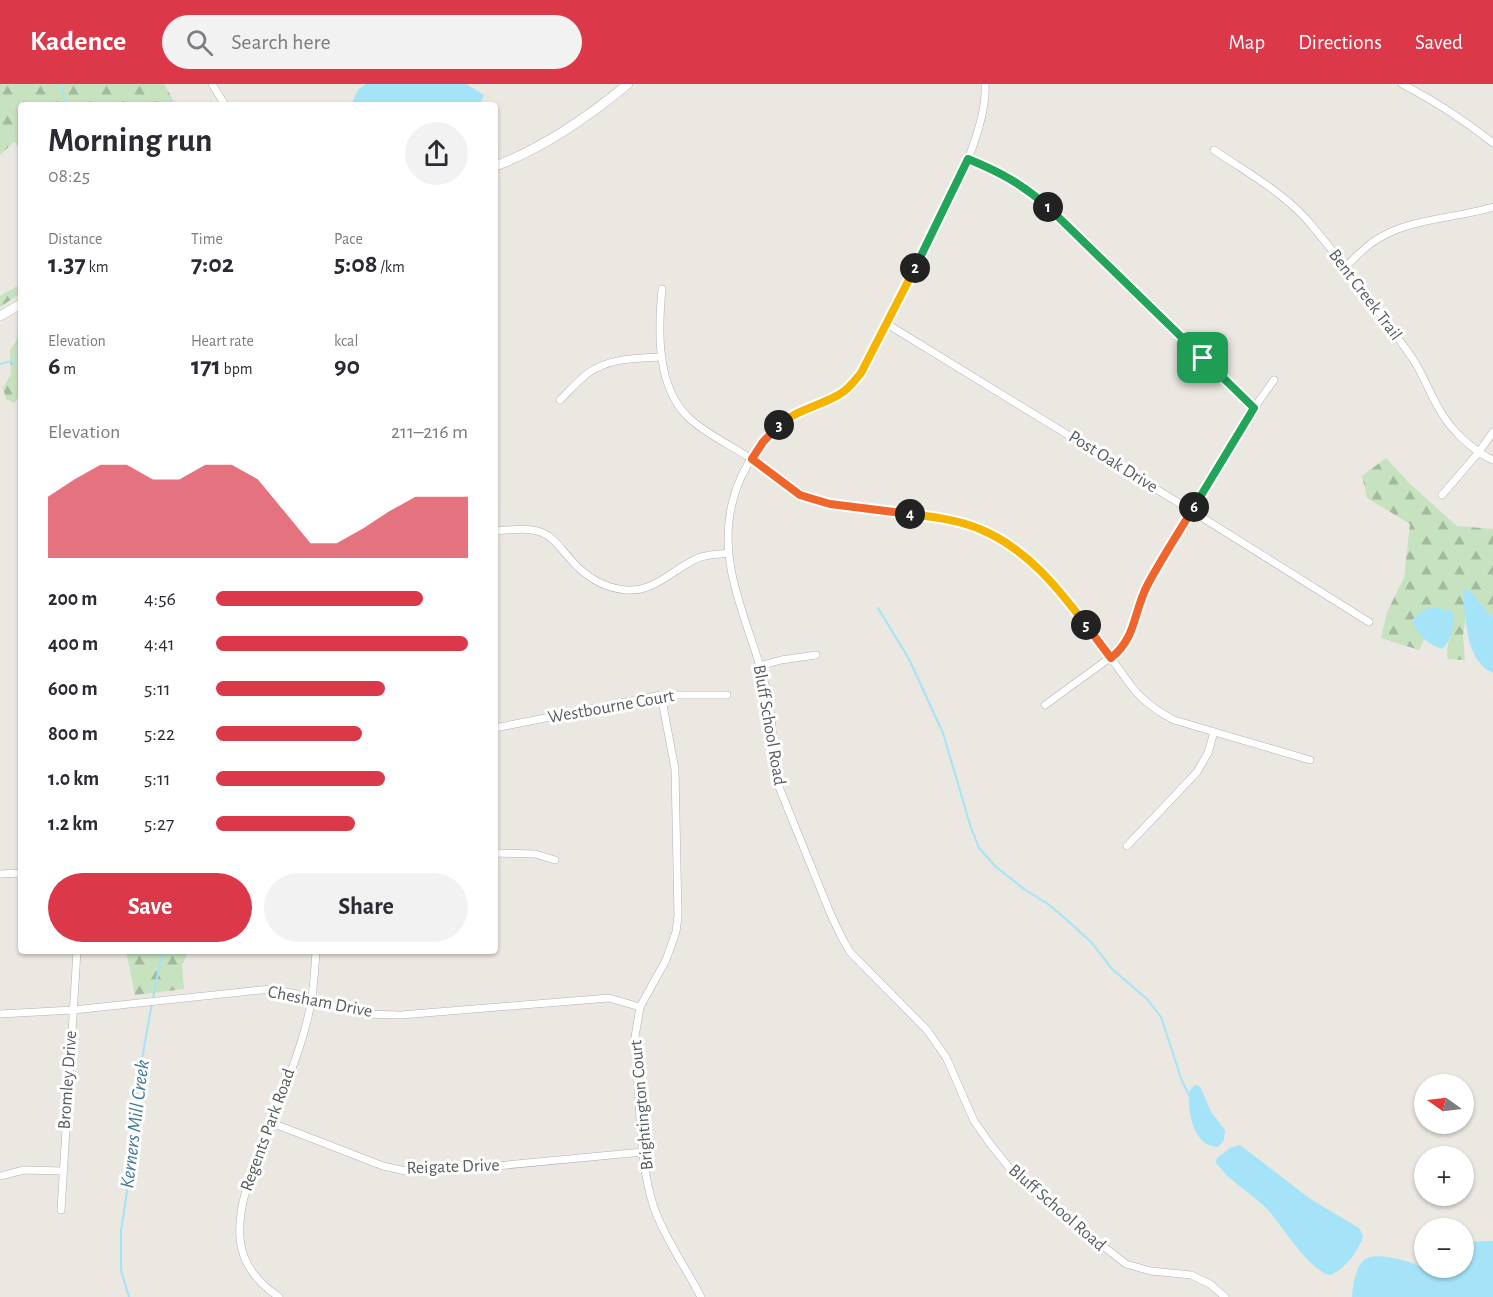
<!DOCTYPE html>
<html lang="en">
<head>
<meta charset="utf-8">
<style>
	body { margin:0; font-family:"Alegreya Sans",sans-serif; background:#f2f2f3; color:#2b2b33; height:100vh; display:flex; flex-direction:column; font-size:22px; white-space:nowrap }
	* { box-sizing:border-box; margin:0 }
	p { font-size:20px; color:#7c7c81 }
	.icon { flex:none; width:33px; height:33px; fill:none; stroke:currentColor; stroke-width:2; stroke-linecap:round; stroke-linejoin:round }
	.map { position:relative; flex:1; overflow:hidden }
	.details { position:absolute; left:18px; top:18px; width:480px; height:852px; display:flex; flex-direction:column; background:#fff; border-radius:6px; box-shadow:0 2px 4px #0004 }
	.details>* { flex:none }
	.needle { width:39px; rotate:284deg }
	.fabs { position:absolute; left:1414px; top:990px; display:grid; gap:12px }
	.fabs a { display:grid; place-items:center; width:60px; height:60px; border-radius:50%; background:#fff; box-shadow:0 2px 4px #0004; font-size:30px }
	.pin { position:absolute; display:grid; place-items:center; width:51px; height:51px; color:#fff; margin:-26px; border-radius:12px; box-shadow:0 3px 9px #0006 }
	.km { position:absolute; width:30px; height:30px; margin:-15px; border-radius:50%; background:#222; color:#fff; font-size:16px; line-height:30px; text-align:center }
	.round { display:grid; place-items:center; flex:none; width:63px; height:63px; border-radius:32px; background:#f2f2f3 }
	.headline { display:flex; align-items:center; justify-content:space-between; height:102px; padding:0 30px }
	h1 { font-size:33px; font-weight:600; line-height:45px }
	.figures { display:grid; grid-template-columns:repeat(3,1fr); gap:9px; height:102px; padding:6px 30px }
	.figures div { display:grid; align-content:center }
	.figures b { font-size:26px; font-weight:600 }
	.figures small { font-size:16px; font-weight:400 }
	.figures p { font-size:16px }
	.chart { height:168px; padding:12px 30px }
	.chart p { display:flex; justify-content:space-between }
	.chart svg { width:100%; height:108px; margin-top:6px; fill:#db384a; opacity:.7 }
	.button { display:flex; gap:12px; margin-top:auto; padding:12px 30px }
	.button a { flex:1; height:69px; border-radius:36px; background:#db384a; color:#fff; font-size:24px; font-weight:600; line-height:69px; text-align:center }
	.button a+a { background:#f2f2f3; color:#2b2b33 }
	ul { padding:0 30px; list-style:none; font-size:20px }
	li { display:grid; grid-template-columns:96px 72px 1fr; align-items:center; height:45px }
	li i { height:15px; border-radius:8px; background:#db384a }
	header { display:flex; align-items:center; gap:36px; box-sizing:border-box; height:84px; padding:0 30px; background:#db384a; color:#fff }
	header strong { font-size:28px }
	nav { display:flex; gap:33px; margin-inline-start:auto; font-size:21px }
	.search { width:420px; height:54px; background:#f2f2f3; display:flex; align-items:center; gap:15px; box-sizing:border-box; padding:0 21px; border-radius:33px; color:#7c7c81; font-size:22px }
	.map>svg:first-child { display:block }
	.forest { fill:url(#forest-firs) }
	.water { fill:#a5e4f8 }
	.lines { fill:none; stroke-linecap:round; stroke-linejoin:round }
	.stream { stroke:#a5e4f8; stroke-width:2 }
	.street-casing { stroke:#afb3b6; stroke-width:8 }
	.secondary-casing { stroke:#aeb2b6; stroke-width:10 }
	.street { stroke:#fff; stroke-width:7 }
	.secondary { stroke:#fff; stroke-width:9 }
	.split-1-casing { stroke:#fff; stroke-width:12 }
	.split-2-casing { stroke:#fff; stroke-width:12 }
	.split-3-casing { stroke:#fff; stroke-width:12 }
	.split-4-casing { stroke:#fff; stroke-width:12 }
	.split-5-casing { stroke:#fff; stroke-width:12 }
	.split-6-casing { stroke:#fff; stroke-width:12 }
	.split-7-casing { stroke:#fff; stroke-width:12 }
	.split-1 { stroke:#22a559; stroke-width:8 }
	.split-2 { stroke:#22a559; stroke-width:8 }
	.split-3 { stroke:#f5b400; stroke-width:8 }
	.split-4 { stroke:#f0652b; stroke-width:8 }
	.split-5 { stroke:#f5b400; stroke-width:8 }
	.split-6 { stroke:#f0652b; stroke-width:8 }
	.split-7 { stroke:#22a559; stroke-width:8 }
	.labels { text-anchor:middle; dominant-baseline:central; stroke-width:6; stroke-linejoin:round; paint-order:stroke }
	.street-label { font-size:18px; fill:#5a5e61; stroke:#fff }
	.water-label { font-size:20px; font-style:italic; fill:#3f7b97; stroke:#fff }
</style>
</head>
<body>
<header>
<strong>Kadence</strong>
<div class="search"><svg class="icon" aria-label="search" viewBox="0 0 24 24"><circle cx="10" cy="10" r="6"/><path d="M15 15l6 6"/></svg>Search here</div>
<nav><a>Map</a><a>Directions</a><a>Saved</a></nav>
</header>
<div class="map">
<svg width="1493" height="1213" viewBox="0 0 1493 1213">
	<defs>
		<pattern id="forest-firs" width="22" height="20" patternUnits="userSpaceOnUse" patternTransform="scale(1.5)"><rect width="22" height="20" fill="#c6e2bf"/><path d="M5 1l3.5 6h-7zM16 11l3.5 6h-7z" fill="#a4ba9f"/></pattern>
	</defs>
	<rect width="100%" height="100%" fill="#ebe7e1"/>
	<g class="forest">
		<path d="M0,0H164L176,21H21V65L14,58L0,71Z"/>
		<path d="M21,200V209L0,223V212Z"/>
		<path d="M21,242V310L14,319L6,315L3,304L11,290L10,266L17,256L18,244Z"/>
		<path d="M1386,374L1410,400L1457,442L1493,445V534L1471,508L1464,506L1463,514L1466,531L1463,552L1465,576L1447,575L1448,559L1451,552L1419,529L1413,536L1417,547L1424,555L1419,566L1381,554L1387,528L1404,494L1410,440L1367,414L1362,392Z"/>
		<path d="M126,867H189L182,881L184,905L135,911Z"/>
	</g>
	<g class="water">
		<path d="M365,0H466L484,11L481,19L473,21H351L358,6Z"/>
		<path d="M1467,505L1471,508L1493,534V589C1466,577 1467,540 1463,514L1464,506Z"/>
		<path d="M1435,523L1451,527L1454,533C1453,545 1451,557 1442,565C1429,561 1418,551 1413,540C1415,529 1424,524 1435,523Z"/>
		<path d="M1195,1001L1200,1002L1211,1028L1225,1046L1224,1056L1218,1063C1193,1063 1186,1025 1190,1006Z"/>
		<path d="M1240,1061L1309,1114L1359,1144L1363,1152C1359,1167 1344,1187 1329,1191C1307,1184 1284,1144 1268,1126C1254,1111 1235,1101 1222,1086L1216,1079L1217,1074L1230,1064Z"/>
		<path d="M1493,1157V1213H1352C1353,1202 1355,1185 1363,1177C1374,1166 1409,1177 1421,1183L1425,1180V1184H1464V1158Z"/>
	</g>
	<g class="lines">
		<g class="stream">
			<path d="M61,0L66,21"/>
			<path d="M0,280L21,275"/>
			<path d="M878,524L909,575L943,649L971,744L979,764L996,783L1024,805L1048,820L1066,835L1092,859L1112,885L1147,915L1161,933L1182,997L1190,1013"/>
			<path d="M129,1213L121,1186V1147L133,1068L135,1032L133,1027C143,974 150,920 163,867"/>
		</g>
		<g class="street-casing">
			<g id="street">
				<path d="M212,0L225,21"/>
				<path d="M985,0C989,55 928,158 902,209C887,238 873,276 852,300C838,315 817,318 800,327C767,344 740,384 732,420C715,488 757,552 769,618C774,646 772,675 779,703L831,831L841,852L850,868L927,946L946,973L974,1037L991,1061L1020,1097L1126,1180L1151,1187L1191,1191L1210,1200L1225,1213"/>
				<path d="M1402,0C1435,17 1464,36 1493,59"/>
				<path d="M1214,66C1249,90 1287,110 1314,144C1349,186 1381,230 1413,275C1423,291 1429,307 1438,323C1449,344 1471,366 1493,376"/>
				<path d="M967,75L1003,90L1032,108L1254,324"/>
				<path d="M1345,183C1354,175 1363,165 1373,158C1407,134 1454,135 1493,123"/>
				<path d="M662,205C658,246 656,303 689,334C707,351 733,362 753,376C778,394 797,412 827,419C839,422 851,423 863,424C913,430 968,432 1011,462C1051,491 1078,531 1108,570C1132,602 1136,616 1174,636L1310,676"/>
				<path d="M887,240L1192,427L1369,538"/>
				<path d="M560,316C569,307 578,297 588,289C610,274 636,274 662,273"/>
				<path d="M1442,411L1478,369L1493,348"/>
				<path d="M495,447C510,446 526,443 541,448C555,454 561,465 571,476C586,493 603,504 626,506C655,508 672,486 696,475C706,470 718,471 728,469"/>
				<path d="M760,582L781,576L816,571"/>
				<path d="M661,611L675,685L678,832L676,848L666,876L640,923L635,953V967C641,1016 638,1066 651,1114C660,1147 685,1182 701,1213"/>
				<path d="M1045,621L1122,565L1131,551L1139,518L1148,500L1254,324L1274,296"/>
				<path d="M495,644L661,611H727"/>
				<path d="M1127,762L1197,688L1208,669L1214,648"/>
				<path d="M495,769L535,770L555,776"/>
				<path d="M0,790L21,789"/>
				<path d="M0,930L73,926L271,905L296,910L361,930L401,931L609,914L640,923"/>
				<path d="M272,1039L383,1082L410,1088L475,1084L643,1068"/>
				<path d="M0,1092L24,1086L62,1087"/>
				<path d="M61,1126L77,867"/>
				<path d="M279,1213C258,1199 242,1181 240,1154C237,1111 259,1075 273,1036C287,997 306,953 312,913C314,898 315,882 316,867"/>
			</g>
		</g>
		<g class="secondary-casing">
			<g id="secondary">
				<path d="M495,82C544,64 588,33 628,0"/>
				<path d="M0,232L21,220"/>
			</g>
		</g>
		<use href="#street" class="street"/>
		<use href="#secondary" class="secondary"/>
	</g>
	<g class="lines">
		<g class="split-1-casing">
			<path id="split-1" d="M1048,123L1203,274"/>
		</g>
		<g class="split-2-casing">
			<path id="split-2" d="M915,184L968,75C1000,88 1022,100 1048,123"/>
		</g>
		<g class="split-3-casing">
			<path id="split-3" d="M779,341C798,325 820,322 840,310C849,305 855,296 861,289L915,184"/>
		</g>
		<g class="split-4-casing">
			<path id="split-4" d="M779,341L763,358L752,375L800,411L813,415L830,420L910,430"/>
		</g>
		<g class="split-5-casing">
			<path id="split-5" d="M910,430C934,433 960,436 982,446C1027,465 1058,504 1086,541"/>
		</g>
		<g class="split-6-casing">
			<path id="split-6" d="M1086,541L1111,574C1137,553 1133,528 1148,500C1162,474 1179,448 1194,423"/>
		</g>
		<g class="split-7-casing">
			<path id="split-7" d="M1194,423L1254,324L1203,274"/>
		</g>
		<use href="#split-1" class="split-1"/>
		<use href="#split-2" class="split-2"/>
		<use href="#split-3" class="split-3"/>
		<use href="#split-4" class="split-4"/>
		<use href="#split-5" class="split-5"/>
		<use href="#split-6" class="split-6"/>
		<use href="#split-7" class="split-7"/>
	</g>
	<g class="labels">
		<g class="street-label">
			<text transform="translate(1365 211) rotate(53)">Bent Creek Trail</text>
			<text transform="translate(1113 378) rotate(32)">Post Oak Drive</text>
			<text transform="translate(611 623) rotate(-10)">Westbourne Court</text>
			<text transform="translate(769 641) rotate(80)">Bluff School Road</text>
			<text transform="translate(320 918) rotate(11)">Chesham Drive</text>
			<text transform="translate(68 996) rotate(-86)">Bromley Drive</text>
			<text transform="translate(642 1021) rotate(-95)">Brightington Court</text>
			<text transform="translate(268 1046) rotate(-70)">Regents Park Road</text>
			<text transform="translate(453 1083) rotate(-2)">Reigate Drive</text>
			<text transform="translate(1057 1124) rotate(41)">Bluff School Road</text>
		</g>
		<g class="water-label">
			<text transform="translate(135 1040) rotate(-83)">Kerners Mill Creek</text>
		</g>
	</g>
</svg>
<div class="fabs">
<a><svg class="needle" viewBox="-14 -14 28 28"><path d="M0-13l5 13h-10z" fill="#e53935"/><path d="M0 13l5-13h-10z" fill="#7c7c81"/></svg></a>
<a>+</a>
<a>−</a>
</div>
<div class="pin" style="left:1203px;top:274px;background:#1e9e55"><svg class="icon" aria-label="arrive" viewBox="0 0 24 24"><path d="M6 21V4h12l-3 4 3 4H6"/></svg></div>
<b class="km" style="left:1048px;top:123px">1</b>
<b class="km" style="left:915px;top:184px">2</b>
<b class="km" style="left:779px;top:341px">3</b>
<b class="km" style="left:910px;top:430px">4</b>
<b class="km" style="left:1086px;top:541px">5</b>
<b class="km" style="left:1194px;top:423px">6</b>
<section class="details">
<div class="headline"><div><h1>Morning run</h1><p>08:25</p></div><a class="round"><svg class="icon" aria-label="share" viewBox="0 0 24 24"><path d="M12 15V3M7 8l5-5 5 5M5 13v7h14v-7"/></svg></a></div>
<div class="figures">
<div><p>Distance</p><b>1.37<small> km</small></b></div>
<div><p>Time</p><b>7:02</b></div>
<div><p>Pace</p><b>5:08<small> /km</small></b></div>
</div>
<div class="figures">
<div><p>Elevation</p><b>6<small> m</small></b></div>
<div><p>Heart rate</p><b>171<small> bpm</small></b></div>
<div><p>kcal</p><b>90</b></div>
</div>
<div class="chart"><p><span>Elevation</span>211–216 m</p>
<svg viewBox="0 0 160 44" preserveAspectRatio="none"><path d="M0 44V19L10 12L20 6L30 6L40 12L50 12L60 6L70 6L80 12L90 25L100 38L110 38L120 32L130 25L140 19L150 19L160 19V44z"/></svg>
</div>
<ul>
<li><b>200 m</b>4:56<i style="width:82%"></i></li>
<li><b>400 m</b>4:41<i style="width:100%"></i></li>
<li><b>600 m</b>5:11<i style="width:67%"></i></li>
<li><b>800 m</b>5:22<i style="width:58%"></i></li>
<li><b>1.0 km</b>5:11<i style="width:67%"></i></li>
<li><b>1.2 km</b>5:27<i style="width:55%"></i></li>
</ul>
<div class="button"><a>Save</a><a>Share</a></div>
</section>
</div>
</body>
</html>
